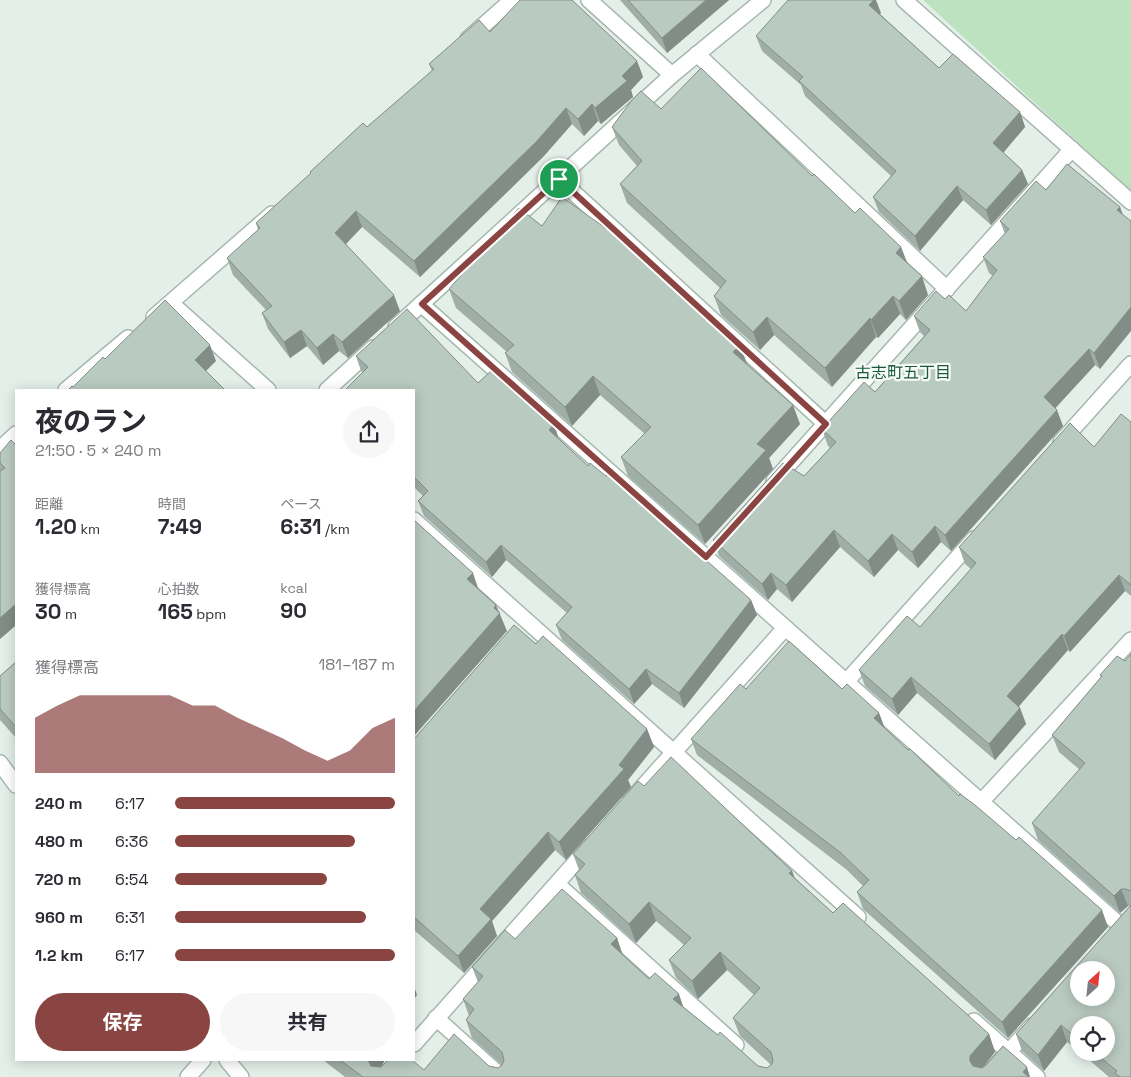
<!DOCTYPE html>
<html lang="ja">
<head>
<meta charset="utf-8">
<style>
	body { margin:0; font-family:"Space Grotesk","Noto Sans JP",sans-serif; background:#f7f7f7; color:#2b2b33; height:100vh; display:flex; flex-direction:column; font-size:19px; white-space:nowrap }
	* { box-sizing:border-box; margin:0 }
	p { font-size:16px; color:#7c7c81 }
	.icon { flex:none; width:28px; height:28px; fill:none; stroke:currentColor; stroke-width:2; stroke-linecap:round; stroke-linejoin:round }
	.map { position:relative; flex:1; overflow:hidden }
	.drawer { position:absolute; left:15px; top:389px; width:400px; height:672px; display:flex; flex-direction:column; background:#fff; border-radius:0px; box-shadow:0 2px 12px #0003 }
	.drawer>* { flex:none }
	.needle { width:32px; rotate:27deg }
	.tools { position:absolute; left:1070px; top:961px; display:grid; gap:10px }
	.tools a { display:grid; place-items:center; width:45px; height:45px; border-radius:50%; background:#fff; box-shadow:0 2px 12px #0003; font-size:25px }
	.pin { position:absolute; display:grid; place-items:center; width:42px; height:42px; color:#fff; margin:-21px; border:2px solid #fff; border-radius:50%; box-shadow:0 1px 5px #0007 }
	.round { display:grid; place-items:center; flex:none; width:52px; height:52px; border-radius:26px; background:#f7f7f7 }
	.head { display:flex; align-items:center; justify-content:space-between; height:85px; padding:0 20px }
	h1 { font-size:28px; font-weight:700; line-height:38px }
	.figures { display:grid; grid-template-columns:repeat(3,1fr); gap:8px; height:85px; padding:5px 20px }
	.figures div { display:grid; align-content:center }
	.figures b { font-size:21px; font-weight:700 }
	.figures small { font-size:14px; font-weight:400 }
	.figures p { font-size:14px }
	.chart { height:140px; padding:10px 20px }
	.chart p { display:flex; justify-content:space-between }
	.chart svg { width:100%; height:90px; margin-top:5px; fill:#8a4441; opacity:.7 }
	.button { display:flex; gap:10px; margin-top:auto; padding:10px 20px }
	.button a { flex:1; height:58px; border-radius:30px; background:#8a4441; color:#fff; font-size:20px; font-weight:700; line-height:58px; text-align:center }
	.button a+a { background:#f7f7f7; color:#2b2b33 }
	ul { padding:0 20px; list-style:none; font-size:16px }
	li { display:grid; grid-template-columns:80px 60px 1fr; align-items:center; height:38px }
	li i { height:12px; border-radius:6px; background:#8a4441 }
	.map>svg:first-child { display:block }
	.green { fill:#bce2c0 }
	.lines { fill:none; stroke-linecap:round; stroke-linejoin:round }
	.street-casing { stroke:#a6b8af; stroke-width:18 }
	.secondary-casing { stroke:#a1bcaf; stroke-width:18 }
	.street { stroke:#fff; stroke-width:15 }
	.secondary { stroke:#fff; stroke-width:15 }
	.wall { fill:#9faea6 }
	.shaded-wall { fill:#828d87 }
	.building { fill:#b9cac1; stroke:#828d87; fill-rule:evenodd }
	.route-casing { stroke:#fff; stroke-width:10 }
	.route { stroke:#8a4441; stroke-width:6 }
	.labels { text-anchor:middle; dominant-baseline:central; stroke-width:4.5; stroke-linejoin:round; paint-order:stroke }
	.neighbourhood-label { font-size:16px; fill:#1b5840; stroke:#f6fbf7 }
</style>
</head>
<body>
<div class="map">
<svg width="1131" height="1077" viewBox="0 0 1131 1077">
	<rect width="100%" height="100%" fill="#e4efe9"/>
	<path class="green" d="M923,0H1131V191Z"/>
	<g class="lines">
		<g class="street-casing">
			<g id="street">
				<path d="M904,0L1131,202"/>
				<path d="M468,39L512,0"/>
				<path d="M697,54L947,289"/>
				<path d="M672,75L763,0"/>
				<path d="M559,179L826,424"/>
				<path d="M171,303L268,390"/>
				<path d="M421,304L1121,926"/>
				<path d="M154,317L272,214"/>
				<path d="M396,327L672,75L589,0"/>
				<path d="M66,390L128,338"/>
				<path d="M327,390L373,348"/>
				<path d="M1061,442L1131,364"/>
				<path d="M0,449L16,434"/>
				<path d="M774,481L1072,149"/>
				<path d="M414,520L858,917"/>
				<path d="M846,682L974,539"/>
				<path d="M631,800L785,628"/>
				<path d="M981,802L1131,640"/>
				<path d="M557,884L736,1045"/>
				<path d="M436,1018L502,1077"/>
				<path d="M974,1021L1037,1077"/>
				<path d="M414,1044L589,847"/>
				<path d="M188,1077L203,1060"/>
				<path d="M986,1077L1032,1026"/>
			</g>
		</g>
		<g class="secondary-casing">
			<g id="secondary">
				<path d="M0,763L16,785"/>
				<path d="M227,1060L241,1077"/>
			</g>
		</g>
		<use href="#street" class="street"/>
		<use href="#secondary" class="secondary"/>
	</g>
	<g class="wall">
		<path d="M620,0H729L667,53Z"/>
		<path d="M881,13L880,14L939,68L1020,112L1025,127L1003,152L1022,170L1028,184L991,225L963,200L920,251L879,212L873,197L891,176L805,96L801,85L762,51L756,36Z"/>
		<path d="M490,32L637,61L643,77L631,90L633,97L601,124L598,121L584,136L572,124L543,157L420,277L362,227L346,244L400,311L348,358L339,351L323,365L307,346L290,358L268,329L262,313L266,310L233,275L227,258L258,230L256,223L311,174L310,172L367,127L432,71L429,64Z"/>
		<path d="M661,109L812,176L855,213L901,247L907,263L928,295L906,320L900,314L878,338L876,337L832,387L774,335L760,350L721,315L714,296L720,288L627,203L620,184L637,166L619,145L612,127Z"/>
		<path d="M1046,190L1120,207L1122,214L1100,369L1095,365L1055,408L1063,426L951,551L941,542L918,568L898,550L874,577L840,547L792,602L777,589L768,600L719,556L713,540L804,476L830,448L828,446L822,429L875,392L924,336L920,332L914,316L945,299L966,311L993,276L989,273L983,257L1005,234L1000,221Z"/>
		<path d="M542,226L740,345L747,364L800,424L769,458L773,469L705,544L628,476L621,457L645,434L600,395L572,426L512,372L505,353L507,352L456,308L449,289Z"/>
		<path d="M356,356L478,383L554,424L559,440L588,466L751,600L757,615L684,708L652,684L634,704L562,640L556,625L567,613L506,560L492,577L424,516L418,501L423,496L414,487V390L363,372L361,371Z"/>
		<path d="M1131,422V596L1125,591L1070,652L1068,650L1019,706L1020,708L1026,724L995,760L917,693L898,715L865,686L859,670L920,627L971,569L965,564L959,547L1094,447Z"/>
		<path d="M16,443V625L0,639V453Z"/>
		<path d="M536,644L647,729L654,747L628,780L631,787L566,860L555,850L492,921L497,936L464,973L414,930V739Z"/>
		<path d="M1131,654V1077H1109L1080,1052H1106L1079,1025V1051L1067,1042L1044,1071L1022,1051L1016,1034L1130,906H1128L1120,913L1038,840L1032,823L1080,770L1059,752L1052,735L1101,677L1100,675L1125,661Z"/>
		<path d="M16,662V738L0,720V676Z"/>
		<path d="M746,689H842L879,713L885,729L959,796L1108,927L1008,1038L863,909L857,892L863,886L847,870L697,755L691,739Z"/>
		<path d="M644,786L792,871L795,878L833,913L989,1034L995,1052L984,1066L1030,1077H345L323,1060H384V1062L381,1067L401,1061L424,1070L489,1066L498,1068L502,1065L472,1038L466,1020L469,1016L463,999L478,982L472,967L515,939L617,938L623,956L649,979L718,1035L758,1066L767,1068L771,1065L740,1036L733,1018L754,995L727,970L698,999L676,978L669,960L684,945L656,921L636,943L581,893L575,875L579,870L573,854Z"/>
	</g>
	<g class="shaded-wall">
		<path d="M706,0H729L667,53L662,38Z"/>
		<path d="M874,0H876L881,13L875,19L869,5Z"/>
		<path d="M637,61L643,77L631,90L633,97L601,124L595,108L622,76Z"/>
		<path d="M592,104L598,121L584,136L578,119Z"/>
		<path d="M566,108L572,124L543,157L420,277L414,261Z"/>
		<path d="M1020,112L1025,127L999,158L993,143Z"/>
		<path d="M1022,170L1028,184L991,225L986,210Z"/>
		<path d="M957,186L963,200L920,251L915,236Z"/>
		<path d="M1120,207L1126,223L1117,210Z"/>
		<path d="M356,211L362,227L341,249L335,233Z"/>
		<path d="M901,247L908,265L896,253Z"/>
		<path d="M922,276L928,295L906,320L899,301Z"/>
		<path d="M394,295L400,311L348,358L342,342Z"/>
		<path d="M893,296L900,314L878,338L871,320Z"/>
		<path d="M1131,307V331L1100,369L1094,353Z"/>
		<path d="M767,317L774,335L760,350L753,332Z"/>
		<path d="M870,318L876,337L832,387L825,368Z"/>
		<path d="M301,330L307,346L290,358L284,342Z"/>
		<path d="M333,334L339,351L323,365L317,348Z"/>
		<path d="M210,345L216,361L201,376L195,360Z"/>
		<path d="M740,345L747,364L733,352Z"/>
		<path d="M1089,349L1095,365L1050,414L1044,397Z"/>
		<path d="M593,376L600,395L572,426L565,407Z"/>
		<path d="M793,405L800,424L769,458L773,469L705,544L698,525L757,444Z"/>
		<path d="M1057,410L1063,426L951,551L945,535Z"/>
		<path d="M554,424L559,440L549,430Z"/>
		<path d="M935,526L941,542L918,568L912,552Z"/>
		<path d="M834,530L840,547L792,602L786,585Z"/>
		<path d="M892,534L898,550L874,577L868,561Z"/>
		<path d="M501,545L506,560L492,577L486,562Z"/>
		<path d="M473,573L479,591L467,579Z"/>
		<path d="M771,573L777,589L768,600L762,584Z"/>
		<path d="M1119,575L1125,591L1070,652L1064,636Z"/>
		<path d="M751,600L757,615L684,708L679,693Z"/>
		<path d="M16,604V625L0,639V618Z"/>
		<path d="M496,605L507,631L414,736V711Z"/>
		<path d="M1062,634L1068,650L1013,713L1007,696Z"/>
		<path d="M646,669L652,684L634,704L629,689Z"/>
		<path d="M911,677L917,693L898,715L892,699Z"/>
		<path d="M1020,708L1026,724L995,760L989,744Z"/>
		<path d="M879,713L885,729L874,718Z"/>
		<path d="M647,729L654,747L628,780L631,787L566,860L559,842Z"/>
		<path d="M548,832L555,850L492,921L497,936L464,973L458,956L480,909Z"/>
		<path d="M792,871L798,889L789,873Z"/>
		<path d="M1121,889L1128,906L1120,913L1114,896Z"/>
		<path d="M649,902L656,921L636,943L629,924Z"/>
		<path d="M1102,910L1108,927L1008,1038L1002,1022Z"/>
		<path d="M617,938L623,956L611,944Z"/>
		<path d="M720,952L727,970L698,999L692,981Z"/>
		<path d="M414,986L417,995L414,999Z"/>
		<path d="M679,994L685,1012L673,999Z"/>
		<path d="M1061,1025L1067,1042L1044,1071L1038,1055Z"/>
		<path d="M989,1034L995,1052L977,1075L970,1061V1056Z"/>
		<path d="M368,1060H384V1062L375,1075L369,1062Z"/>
		<path d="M1027,1067L1030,1077H1025L1023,1072Z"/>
	</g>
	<g class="building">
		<path d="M520,0H572L637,61L622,76L627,81L595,108L592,104L578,119L566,108L537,141L414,261L356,211L335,233L394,295L342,342L333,334L317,348L301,330L284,342L262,313L272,306L227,258L260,228L256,223L311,173L310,172L363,123L367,127L434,69L429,64L479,20L490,32Z"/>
		<path d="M628,0H706L662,38Z"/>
		<path d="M788,0H874L869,5L939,68L953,54L1020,112L993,143L1022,170L986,210L957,186L915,236L873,197L896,171L799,81L803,77L756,36Z"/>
		<path d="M701,68L812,176L814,174L855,213L860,208L901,247L896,253L922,276L899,301L893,296L871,320L870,318L825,368L767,317L753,332L714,296L726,281L620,184L642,161L612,127L632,100L641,91L661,109Z"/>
		<path d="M1067,164L1120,207L1117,210L1131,221V307L1094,353L1089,349L1044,397L1057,410L945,535L935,526L912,552L892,534L868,561L834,530L786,585L771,573L762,584L713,540L783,463L804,476L836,442L822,429L864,382L875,392L930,330L914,316L936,291L945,299L949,295L966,311L997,270L983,257L1009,229L1000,221L1036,181L1046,190Z"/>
		<path d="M562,197L636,250L740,345L733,352L793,405L757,444L766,450L698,525L621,457L651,427L593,376L565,407L505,353L514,345L449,289L519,208L542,226Z"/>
		<path d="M165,300L210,345L195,360L225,390H68L72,386L73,387L103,357L105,359Z"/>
		<path d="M407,309L478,383L492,370L554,424L549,430L588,466L590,463L606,476L609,474L751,600L679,693L646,669L629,689L556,625L572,607L501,545L486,562L418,501L428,491L414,477V390H345L368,367L356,356Z"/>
		<path d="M1121,414L1131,422V585L1119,575L1064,636L1062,634L1007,696L1020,708L989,744L911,677L892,699L859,670L907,616L920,627L976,563L959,547L1070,423L1094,447Z"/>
		<path d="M11,440L15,444L16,443V604L0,618V471L5,468L0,463V453Z"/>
		<path d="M414,520L473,573L467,579L496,605L494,608L500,613L414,711Z"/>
		<path d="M514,625L536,644L543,636L647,729L619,765L624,769L559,842L548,832L480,909L491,919L458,956L414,917V739Z"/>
		<path d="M789,641L842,689L847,684L879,713L874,718L908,750L910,749L959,796L960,794L975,805L1016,840L1019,837L1102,910L1002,1022L857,892L869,880L841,853L691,739L740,684L746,689Z"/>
		<path d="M1131,654V891L1126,889H1121L1114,896L1032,823L1085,763L1052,735L1102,676L1100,675L1117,656L1125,661Z"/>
		<path d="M16,662V727L0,709V676Z"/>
		<path d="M671,757L792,871L789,873L833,913L843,903L989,1034L970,1056V1061L973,1066L982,1068L986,1065L1003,1046L1027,1067L1023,1072L1029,1077H363L340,1060H368L371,1066L381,1067L388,1060H399L401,1061L402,1060H412L424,1070L454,1034L489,1066L498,1068L502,1065L504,1060L502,1052L466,1020L474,1009L463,999L483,976L472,967L505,930L515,939L562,889L617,938L611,944L649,979L655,973L679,994L673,999L718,1035L720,1032L758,1066L767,1068L772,1064L773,1060L771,1052L733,1018L760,988L720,952L692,981L669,960L691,938L649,902L629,924L575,875L585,864L573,854L638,781L644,786Z"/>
		<path d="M1131,905V1077H1120L1115,1073L1117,1071L1094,1052H1106V1025H1079V1040L1061,1025L1038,1055L1016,1034ZM1079,970H1106V998H1079Z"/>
	</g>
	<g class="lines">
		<g class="route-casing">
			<path id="route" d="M559,179L826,424L706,557L422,304Z"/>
		</g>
		<use href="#route" class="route"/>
	</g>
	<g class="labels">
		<g class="neighbourhood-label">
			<text x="903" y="372">古志町五丁目</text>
		</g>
	</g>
</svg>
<div class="tools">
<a><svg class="needle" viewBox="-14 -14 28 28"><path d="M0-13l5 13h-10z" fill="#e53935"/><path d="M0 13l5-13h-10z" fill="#7c7c81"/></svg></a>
<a><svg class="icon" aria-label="locate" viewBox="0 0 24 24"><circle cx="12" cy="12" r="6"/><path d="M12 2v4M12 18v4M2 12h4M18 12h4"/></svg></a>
</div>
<div class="pin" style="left:559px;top:179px;background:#1e9e55"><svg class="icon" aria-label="arrive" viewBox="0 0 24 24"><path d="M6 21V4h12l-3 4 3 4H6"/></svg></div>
<section class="drawer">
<div class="head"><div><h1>夜のラン</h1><p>21:50 · 5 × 240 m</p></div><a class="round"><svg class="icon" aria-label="share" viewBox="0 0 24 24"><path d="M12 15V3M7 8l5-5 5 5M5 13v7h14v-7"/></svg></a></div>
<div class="figures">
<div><p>距離</p><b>1.20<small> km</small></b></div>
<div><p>時間</p><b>7:49</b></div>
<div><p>ペース</p><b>6:31<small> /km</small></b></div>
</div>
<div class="figures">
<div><p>獲得標高</p><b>30<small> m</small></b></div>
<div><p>心拍数</p><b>165<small> bpm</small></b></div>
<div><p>kcal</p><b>90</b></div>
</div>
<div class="chart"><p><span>獲得標高</span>181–187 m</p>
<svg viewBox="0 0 160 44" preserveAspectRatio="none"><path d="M0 44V17L10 11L20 6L30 6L40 6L50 6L60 6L70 11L80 11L90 17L100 22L110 27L120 33L130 38L140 33L150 22L160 17V44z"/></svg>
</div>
<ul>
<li><b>240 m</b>6:17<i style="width:100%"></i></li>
<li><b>480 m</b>6:36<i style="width:82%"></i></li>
<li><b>720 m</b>6:54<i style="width:69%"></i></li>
<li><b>960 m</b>6:31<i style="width:87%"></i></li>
<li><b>1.2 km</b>6:17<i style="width:100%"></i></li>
</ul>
<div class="button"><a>保存</a><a>共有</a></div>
</section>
</div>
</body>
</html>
